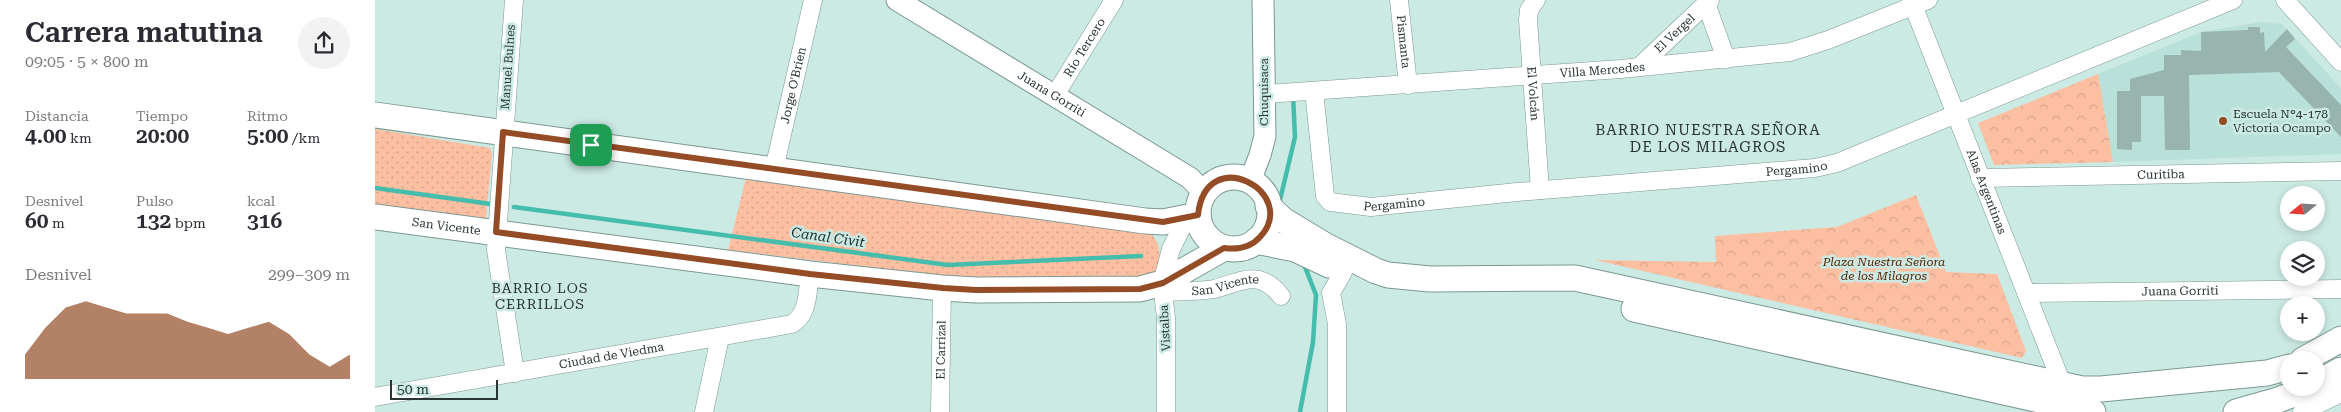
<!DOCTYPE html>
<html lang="es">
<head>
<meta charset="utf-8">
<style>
	body { margin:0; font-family:"Roboto Serif",serif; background:#f2f2f3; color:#2b2b33; height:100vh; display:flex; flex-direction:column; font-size:19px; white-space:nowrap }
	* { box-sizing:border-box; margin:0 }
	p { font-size:16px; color:#7c7c81 }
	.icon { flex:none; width:28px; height:28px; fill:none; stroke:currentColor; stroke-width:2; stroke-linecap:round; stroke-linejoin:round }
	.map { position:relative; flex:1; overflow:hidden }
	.details { display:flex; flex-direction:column; background:#fff; width:375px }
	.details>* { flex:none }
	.needle { width:32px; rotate:252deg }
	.controls { position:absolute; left:1905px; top:186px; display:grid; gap:10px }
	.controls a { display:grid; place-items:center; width:45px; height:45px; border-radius:50%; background:#fff; box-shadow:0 2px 8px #0003; font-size:25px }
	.scale { position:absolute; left:15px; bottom:12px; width:108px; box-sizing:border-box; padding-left:5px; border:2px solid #293533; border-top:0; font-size:14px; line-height:18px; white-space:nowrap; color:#293533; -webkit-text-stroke:4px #cceae4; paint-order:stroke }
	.pin { position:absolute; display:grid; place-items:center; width:42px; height:42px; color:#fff; margin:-21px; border-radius:10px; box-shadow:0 2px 8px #0006 }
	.round { display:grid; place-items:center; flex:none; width:52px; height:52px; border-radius:26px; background:#f2f2f3 }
	.overview { display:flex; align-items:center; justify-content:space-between; height:85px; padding:0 25px }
	h1 { font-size:28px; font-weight:600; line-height:38px }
	.stats { display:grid; grid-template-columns:repeat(3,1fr); gap:8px; height:85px; padding:5px 25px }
	.stats div { display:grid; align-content:center }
	.stats b { font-size:21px; font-weight:600 }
	.stats small { font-size:14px; font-weight:400 }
	.stats p { font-size:14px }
	.chart { height:140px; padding:10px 25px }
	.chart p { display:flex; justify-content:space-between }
	.chart svg { width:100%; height:90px; margin-top:5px; fill:#934c26; opacity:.7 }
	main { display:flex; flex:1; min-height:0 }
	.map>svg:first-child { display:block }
	.built { fill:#b9e0d9 }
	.grass { fill:url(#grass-dots) }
	.park { fill:url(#park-crowns) }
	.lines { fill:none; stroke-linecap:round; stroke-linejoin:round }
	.stream { stroke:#45bdac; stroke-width:4.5 }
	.building { fill:#97b4af }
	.minor-casing { stroke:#7b9892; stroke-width:19 }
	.tertiary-casing { stroke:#7b9892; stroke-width:23 }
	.secondary-casing { stroke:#7b9892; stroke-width:27 }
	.minor { stroke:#fff; stroke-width:18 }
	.tertiary { stroke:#fff; stroke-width:21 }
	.secondary { stroke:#fff; stroke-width:25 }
	.route-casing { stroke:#fff; stroke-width:10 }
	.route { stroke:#934c26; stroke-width:6 }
	.poi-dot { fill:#934c26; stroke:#cceae4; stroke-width:2 }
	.labels { text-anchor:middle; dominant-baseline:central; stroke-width:5; stroke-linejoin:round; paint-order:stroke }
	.street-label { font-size:12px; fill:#293533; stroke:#cceae4 }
	.poi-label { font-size:12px; fill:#293533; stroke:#cceae4; text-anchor:start }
	.park-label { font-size:12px; font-style:italic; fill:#562407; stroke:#cceae4 }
	.water-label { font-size:14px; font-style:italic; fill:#192e2a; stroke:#cceae4 }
	.neighbourhood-label { font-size:14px; letter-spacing:1px; fill:#293533; stroke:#cceae4 }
	.quarter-label { font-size:15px; letter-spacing:1px; fill:#293533; stroke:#cceae4 }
</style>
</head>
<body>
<main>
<section class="details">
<div class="overview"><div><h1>Carrera matutina</h1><p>09:05 · 5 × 800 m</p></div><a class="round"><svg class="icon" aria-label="share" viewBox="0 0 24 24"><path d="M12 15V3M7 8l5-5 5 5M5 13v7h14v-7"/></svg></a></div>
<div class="stats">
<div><p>Distancia</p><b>4.00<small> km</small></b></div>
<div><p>Tiempo</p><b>20:00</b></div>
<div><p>Ritmo</p><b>5:00<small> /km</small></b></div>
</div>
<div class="stats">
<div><p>Desnivel</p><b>60<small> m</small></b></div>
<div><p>Pulso</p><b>132<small> bpm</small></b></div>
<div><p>kcal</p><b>316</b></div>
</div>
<div class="chart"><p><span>Desnivel</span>299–309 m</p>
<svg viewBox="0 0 160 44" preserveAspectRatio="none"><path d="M0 44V32L10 19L20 9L30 6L40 9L50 12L60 12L70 12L80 16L90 19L100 22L110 19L120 16L130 22L140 32L150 38L160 32V44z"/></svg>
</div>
</section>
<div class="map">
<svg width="1966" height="412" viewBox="0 0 1966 412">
	<defs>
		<pattern id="grass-dots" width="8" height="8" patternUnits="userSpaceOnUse" patternTransform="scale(1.25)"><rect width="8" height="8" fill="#fdbfa2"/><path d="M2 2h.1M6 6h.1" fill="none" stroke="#d9a58c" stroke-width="1.8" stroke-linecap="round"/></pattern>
		<pattern id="park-crowns" width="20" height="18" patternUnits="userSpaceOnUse" patternTransform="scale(1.25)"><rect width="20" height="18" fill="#fdbfa2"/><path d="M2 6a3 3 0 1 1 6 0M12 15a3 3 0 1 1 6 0" fill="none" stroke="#d9a58c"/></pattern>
	</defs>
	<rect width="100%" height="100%" fill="#cceae4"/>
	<path class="built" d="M1886,22L1907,24L1966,88V154L1738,162L1723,74L1826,32Z"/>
	<g class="grass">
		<path d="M0,129L115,148L117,153L111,218L107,219L0,205Z"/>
		<path d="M371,178L774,233C784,237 788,261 783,270C782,273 779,274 777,276L584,278L353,250Z"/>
	</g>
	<g class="park">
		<path d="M1723,74L1738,162L1619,165L1603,123Z"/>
		<path d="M1541,195L1571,272L1622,274L1651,351L1647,358L1220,260L1341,262L1340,236L1462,227Z"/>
	</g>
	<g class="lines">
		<g class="stream">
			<path d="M0,188L116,204"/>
			<path d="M905,200L920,137L918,95"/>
			<path d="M139,207L573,265L766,256"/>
			<path d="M925,412L938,342L941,295L930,267"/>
		</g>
	</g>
	<path class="building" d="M1873,27H1885V33L1889,32L1890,52L1912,29L1920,39L1911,47L1966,105V137L1904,72L1814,75L1815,150H1790L1789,96H1766V142H1757V150L1742,149V91H1755V79L1789,70V55H1806V50L1826,51V32L1873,30Z"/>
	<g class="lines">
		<g class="minor-casing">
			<g id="minor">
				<path d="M139,0L121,250L140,373"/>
				<path id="s1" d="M1024,0L1033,85"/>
				<path id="s2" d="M1161,0L1154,10L1153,20L1165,190"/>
				<path id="s3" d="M1536,0L1687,384"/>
				<path d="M1910,0L1966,62"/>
				<path d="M1331,3L1351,59"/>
				<path id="s4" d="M1264,67L1335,0"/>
				<path id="s5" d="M939,91L950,196L955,202L996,207L1142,192L1440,168L1462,163L1858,0"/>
				<path id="s6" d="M890,94L1246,69L1415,52L1453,40L1553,0"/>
				<path id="s7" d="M680,95L739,0"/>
				<path id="s8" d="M399,169L438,0"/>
				<path id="s9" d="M1605,178L1966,171"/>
				<path id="s10" d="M787,292C804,291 822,292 839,289C866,282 884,268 906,296"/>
				<path id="s11" d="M1651,293L1966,289"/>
				<path id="s12" d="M0,397L417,324C434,313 432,293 435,274"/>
				<path d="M329,412L345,337"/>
				<path id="s13" d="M565,412L567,288"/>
				<path d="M791,412V318L787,283L796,249L811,219"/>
				<path d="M962,412V324L956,293L968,272"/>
				<path d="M1927,412L1966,393"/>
			</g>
		</g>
		<g class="tertiary-casing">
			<g id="tertiary">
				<path id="s14" d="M522,0L815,178L829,193"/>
				<path d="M875,181L885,155L890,136L888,0"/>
			</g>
		</g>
		<g class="secondary-casing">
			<g id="secondary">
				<path d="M0,115L770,221L788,222L823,215"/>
				<circle cx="859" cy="213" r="36"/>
				<path d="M893,206L908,220L951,246L1001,271L1013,275L1055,279L1200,278L1707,389H1726L1892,373L1914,367"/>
				<path id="s15" d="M0,217L435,274L567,288L601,290L765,289L787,283L849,248"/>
				<path d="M881,241L920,249L954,265"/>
				<path d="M1259,309L1718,412"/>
				<path d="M1928,360L1966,339"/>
				<path d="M1941,384L1966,370"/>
				<path d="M1861,412L1903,400L1935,388"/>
			</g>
		</g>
		<use href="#minor" class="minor"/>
		<use href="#tertiary" class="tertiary"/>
		<use href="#secondary" class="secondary"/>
	</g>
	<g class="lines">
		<g class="route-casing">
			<path id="route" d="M128,132L788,222L823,215C831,141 926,193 885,237C875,248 863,250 849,248L788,283L765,289L601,290L568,288L435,274L121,232Z"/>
		</g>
		<use href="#route" class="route"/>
	</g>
	<circle class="poi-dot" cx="1848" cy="121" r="5"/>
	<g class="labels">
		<g class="street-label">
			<text stroke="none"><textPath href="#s4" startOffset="49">El Vergel</textPath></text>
			<text stroke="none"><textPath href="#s1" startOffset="42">Pismanta</textPath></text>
			<text stroke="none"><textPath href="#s7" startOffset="56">Río Tercero</textPath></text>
			<text transform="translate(133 67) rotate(-86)">Manuel Bulnes</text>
			<text stroke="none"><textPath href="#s6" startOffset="338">Villa Mercedes</textPath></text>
			<text stroke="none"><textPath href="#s8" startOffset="86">Jorge O'Brien</textPath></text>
			<text transform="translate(889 92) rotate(-90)">Chuquisaca</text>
			<text stroke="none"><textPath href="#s14" startOffset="181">Juana Gorriti</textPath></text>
			<text stroke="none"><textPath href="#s2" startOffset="96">El Volcán</textPath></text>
			<text stroke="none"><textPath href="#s5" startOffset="582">Pergamino</textPath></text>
			<text stroke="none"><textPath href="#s9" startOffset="181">Curitiba</textPath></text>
			<text stroke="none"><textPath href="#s3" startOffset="206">Alas Argentinas</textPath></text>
			<text stroke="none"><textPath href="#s5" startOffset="178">Pergamino</textPath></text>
			<text stroke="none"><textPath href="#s15" startOffset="72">San Vicente</textPath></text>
			<text stroke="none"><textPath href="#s10" startOffset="64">San Vicente</textPath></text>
			<text stroke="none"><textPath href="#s11" startOffset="154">Juana Gorriti</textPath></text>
			<text transform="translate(790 328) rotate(-93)">Vistalba</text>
			<text stroke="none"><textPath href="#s13" startOffset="62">El Carrizal</textPath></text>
			<text stroke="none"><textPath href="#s12" startOffset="240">Ciudad de Viedma</textPath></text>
		</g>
		<g class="poi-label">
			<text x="1858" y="114">Escuela N°4-178<tspan x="1858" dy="14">Victoria Ocampo</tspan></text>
		</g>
		<g class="park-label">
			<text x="1509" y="262">Plaza Nuestra Señora<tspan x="1509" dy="14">de los Milagros</tspan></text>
		</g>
		<g class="water-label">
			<text transform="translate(453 237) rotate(8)">Canal Civit</text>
		</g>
		<g class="neighbourhood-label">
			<text x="165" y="288">BARRIO LOS<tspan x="165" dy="16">CERRILLOS</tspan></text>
		</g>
		<g class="quarter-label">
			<text x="1333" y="130">BARRIO NUESTRA SEÑORA<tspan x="1333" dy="17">DE LOS MILAGROS</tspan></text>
		</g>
	</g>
</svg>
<div class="controls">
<a><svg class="needle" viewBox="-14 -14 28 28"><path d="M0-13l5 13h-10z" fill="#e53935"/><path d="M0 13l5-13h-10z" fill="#7c7c81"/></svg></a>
<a><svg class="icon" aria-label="layers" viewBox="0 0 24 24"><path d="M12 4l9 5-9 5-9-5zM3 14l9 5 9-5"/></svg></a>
<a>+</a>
<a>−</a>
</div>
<div class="scale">50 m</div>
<div class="pin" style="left:216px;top:145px;background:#1e9e55"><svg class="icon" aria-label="arrive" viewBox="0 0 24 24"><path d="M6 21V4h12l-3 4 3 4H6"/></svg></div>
</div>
</main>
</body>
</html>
